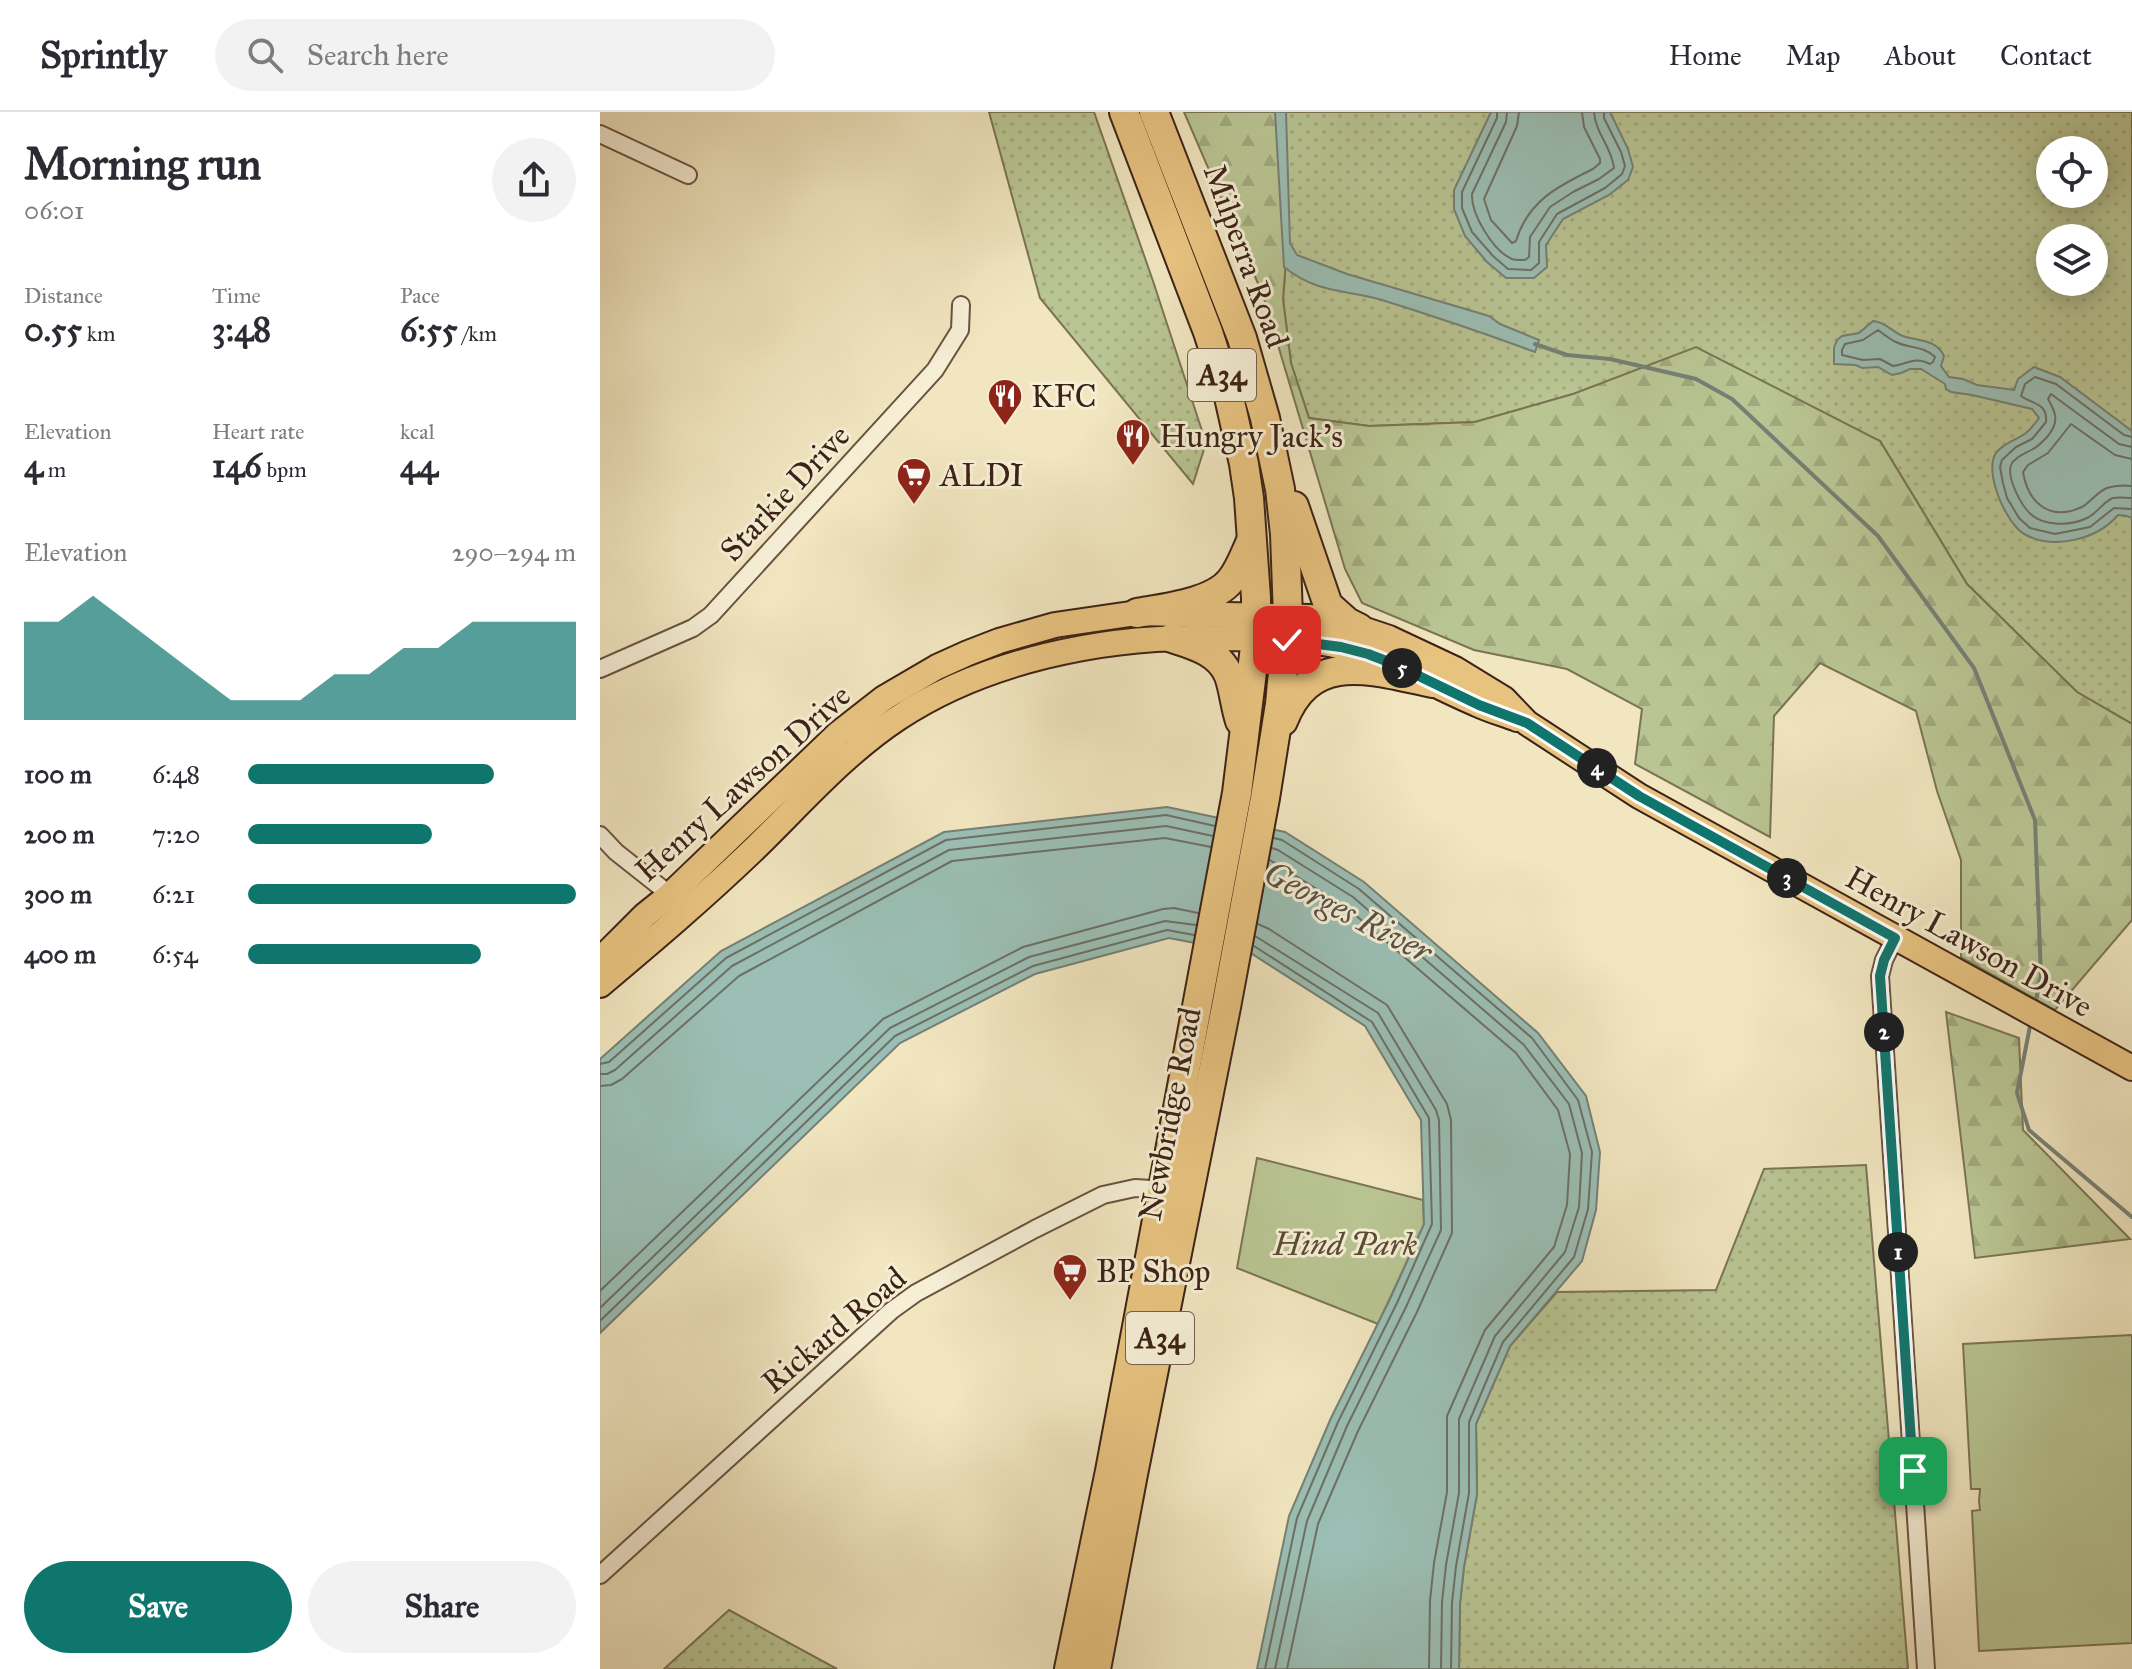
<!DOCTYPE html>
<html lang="en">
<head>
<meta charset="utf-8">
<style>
	body { margin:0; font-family:"IM FELL Great Primer",serif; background:#f2f2f3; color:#2b2b33; height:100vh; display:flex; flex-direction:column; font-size:30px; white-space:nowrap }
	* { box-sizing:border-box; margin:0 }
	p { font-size:26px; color:#7c7c81 }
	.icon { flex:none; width:44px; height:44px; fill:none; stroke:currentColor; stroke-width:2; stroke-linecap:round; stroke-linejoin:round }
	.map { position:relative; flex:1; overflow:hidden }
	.sheet { display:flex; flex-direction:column; background:#fff; width:600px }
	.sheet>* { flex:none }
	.buttons { position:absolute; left:1436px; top:24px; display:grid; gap:16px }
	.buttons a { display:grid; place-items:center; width:72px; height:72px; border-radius:50%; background:#fff; box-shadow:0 4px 20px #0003; font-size:40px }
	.pin { position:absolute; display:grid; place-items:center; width:68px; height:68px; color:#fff; margin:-34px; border-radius:16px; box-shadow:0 4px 12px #0006 }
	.km { position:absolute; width:40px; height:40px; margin:-20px; border-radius:50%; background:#222; color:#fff; font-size:22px; line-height:40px; text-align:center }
	.round { display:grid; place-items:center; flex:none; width:84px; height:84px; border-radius:42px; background:#f2f2f3 }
	.headline { display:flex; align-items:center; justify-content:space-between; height:136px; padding:0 24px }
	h1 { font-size:44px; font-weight:800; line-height:60px }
	.stats { display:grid; grid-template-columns:repeat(3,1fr); gap:12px; height:136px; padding:8px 24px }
	.stats div { display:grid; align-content:center }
	.stats b { font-size:34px; font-weight:800 }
	.stats small { font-size:22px; font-weight:400 }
	.stats p { font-size:22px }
	.chart { height:224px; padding:16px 24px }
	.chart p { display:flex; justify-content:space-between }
	.chart svg { width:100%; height:144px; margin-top:8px; fill:#0f766e; opacity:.7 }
	.action { display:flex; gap:16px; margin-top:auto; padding:16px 24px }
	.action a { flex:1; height:92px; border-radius:48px; background:#0f766e; color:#fff; font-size:32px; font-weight:800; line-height:92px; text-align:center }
	.action a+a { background:#f2f2f3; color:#2b2b33 }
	ul { padding:0 24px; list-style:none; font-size:26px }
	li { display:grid; grid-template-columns:128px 96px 1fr; align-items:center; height:60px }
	li i { height:20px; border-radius:10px; background:#0f766e }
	header { display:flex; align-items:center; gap:48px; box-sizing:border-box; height:112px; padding:0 40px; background:#fff; border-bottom:2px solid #e1e1e2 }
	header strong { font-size:38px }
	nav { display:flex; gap:44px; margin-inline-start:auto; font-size:28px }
	.search { width:560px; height:72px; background:#f2f2f3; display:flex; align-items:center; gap:20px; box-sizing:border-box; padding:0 28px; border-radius:44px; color:#7c7c81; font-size:30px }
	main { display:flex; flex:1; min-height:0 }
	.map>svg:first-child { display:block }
	.grass { fill:url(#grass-dots); stroke:#7a7454; stroke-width:2; fill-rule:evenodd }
	.forest { fill:url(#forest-firs); stroke:#7a7454; stroke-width:2 }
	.park { fill:#b9c593; stroke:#7a7454; stroke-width:2 }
	.water { fill:#9bbfb5; stroke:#758075; stroke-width:2 }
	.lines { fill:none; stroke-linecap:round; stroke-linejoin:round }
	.shore { stroke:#6c7066; stroke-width:2 }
	.stream { stroke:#758075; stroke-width:4 }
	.street-casing { stroke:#695340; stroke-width:20 }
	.primary-casing { stroke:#3c2216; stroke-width:28 }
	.highway-casing { stroke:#3c2216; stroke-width:32 }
	.street { stroke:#f6efd6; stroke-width:16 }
	.primary { stroke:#e8c380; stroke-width:24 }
	.highway { stroke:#e8c380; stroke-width:28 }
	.route-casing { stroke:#fff; stroke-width:16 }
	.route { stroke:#0f766e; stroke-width:10 }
	.labels { text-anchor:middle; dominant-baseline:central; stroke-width:6; stroke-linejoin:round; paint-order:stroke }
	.shield { fill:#f6efd6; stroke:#746050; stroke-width:2 }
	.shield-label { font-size:30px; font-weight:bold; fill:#3c2216 }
	.street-label { font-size:32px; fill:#3c2216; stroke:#f6efd6 }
	.poi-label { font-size:32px; fill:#3c2216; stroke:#f6efd6; text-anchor:start }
	.park-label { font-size:32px; font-style:italic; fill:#5b4b35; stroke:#f6efd6 }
	.water-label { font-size:34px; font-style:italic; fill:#585146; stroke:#f6efd6 }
</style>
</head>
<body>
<header>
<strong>Sprintly</strong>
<div class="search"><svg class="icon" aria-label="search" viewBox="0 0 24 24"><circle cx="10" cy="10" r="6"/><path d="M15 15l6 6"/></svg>Search here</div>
<nav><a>Home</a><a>Map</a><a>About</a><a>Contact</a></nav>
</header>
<main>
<section class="sheet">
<div class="headline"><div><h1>Morning run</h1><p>06:01</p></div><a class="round"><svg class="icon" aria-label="share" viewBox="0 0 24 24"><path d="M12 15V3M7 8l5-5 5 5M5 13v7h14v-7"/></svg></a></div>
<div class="stats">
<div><p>Distance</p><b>0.55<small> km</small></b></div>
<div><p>Time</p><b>3:48</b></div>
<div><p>Pace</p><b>6:55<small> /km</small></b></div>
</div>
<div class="stats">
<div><p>Elevation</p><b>4<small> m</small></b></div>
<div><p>Heart rate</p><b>146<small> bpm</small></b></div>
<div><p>kcal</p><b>44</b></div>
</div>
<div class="chart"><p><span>Elevation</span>290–294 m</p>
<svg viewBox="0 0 160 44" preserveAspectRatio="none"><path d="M0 44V14L10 14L20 6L30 14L40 22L50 30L60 38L70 38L80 38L90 30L100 30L110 22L120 22L130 14L140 14L150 14L160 14V44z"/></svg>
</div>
<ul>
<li><b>100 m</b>6:48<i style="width:75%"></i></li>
<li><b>200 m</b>7:20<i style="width:56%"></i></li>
<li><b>300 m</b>6:21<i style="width:100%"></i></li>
<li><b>400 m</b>6:54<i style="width:71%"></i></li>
</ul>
<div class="action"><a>Save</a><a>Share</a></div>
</section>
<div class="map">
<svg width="1532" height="1557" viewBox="0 0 1532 1557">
	<defs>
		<pattern id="grass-dots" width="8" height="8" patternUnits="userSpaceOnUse" patternTransform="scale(2)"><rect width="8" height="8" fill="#b9c593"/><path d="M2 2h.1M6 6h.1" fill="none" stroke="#a0a97e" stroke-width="1.8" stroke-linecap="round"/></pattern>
		<pattern id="forest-firs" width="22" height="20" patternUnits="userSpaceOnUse" patternTransform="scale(2)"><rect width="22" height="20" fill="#b9c593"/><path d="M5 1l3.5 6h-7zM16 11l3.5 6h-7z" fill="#a0a97e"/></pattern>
	</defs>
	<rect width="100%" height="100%" fill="#f1e6c0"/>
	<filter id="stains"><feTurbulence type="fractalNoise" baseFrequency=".0025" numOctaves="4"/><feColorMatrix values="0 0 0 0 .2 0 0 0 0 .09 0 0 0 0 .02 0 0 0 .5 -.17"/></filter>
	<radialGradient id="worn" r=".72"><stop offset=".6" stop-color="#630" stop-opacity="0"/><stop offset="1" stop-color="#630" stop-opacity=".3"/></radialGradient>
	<g class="grass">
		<path d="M389,0H494L553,169L606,331L593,372L440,186Z"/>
		<path d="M682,0H1532V612L1477,580L1367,472L1280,329L973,282L875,310L769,314L709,306L691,251L683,187L686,148ZM1450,38H1494V82H1450ZM1450,126H1494V170H1450Z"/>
		<path d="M1266,1053L1308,1557H859L860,1492L864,1455L877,1382L876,1312L910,1234L957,1180L1116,1178L1164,1057Z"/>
		<path d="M129,1498L237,1557H64Z"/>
	</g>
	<g class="forest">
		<path d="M584,0H682L686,148L683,187L691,251L709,306L769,314L875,310L973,282L1096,235L1280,329L1367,472L1477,580L1532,612V808L1455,898L1361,845V748L1337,679L1316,599L1220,551L1174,604L1170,725L1035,652L1042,597L967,557L874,538L762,491L745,457L663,183Z"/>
		<path d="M1346,900L1419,926L1423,1018L1530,1127L1375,1146Z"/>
	</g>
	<g class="park">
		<path d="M657,1046L823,1088L824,1113L778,1212L637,1156Z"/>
		<path d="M1532,1223V1531L1379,1539L1372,1399L1380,1398L1379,1389L1380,1377H1371L1363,1232Z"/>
	</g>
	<g class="water">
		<path d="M675,0H686L690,131L697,143L747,162L889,204L900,212L939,228L935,240C884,221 833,204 782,188C744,177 718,182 684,155Z"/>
		<path d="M891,0H1010L1028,37L1033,55L1028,68L1009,83L963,107L946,133L947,155L934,166H906L887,150L865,124L854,97V78Z"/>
		<path d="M1273,209C1286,210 1292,220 1303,224C1318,229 1336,227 1344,244L1341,254L1349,265L1363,267L1377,273L1414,278L1418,267L1434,255L1460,265L1532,319V406L1527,404L1518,403C1498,427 1455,438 1426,423C1407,414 1383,360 1396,341C1404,330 1418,328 1427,320C1432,316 1436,310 1439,306L1432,297L1372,283L1351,280L1346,277L1345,272L1321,257H1310L1301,261L1292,263L1278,255L1262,256L1256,253L1234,252V236L1237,228L1242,224L1259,221Z"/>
		<path d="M567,695L685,720L764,770L938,921L986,984L1000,1040L996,1098L982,1149L910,1234L876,1312L877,1382L864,1455L860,1492L859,1557H657L689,1404L731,1306L790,1187L824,1112L821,1008L765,914L652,842L569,826L435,862L300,931L0,1221V947L121,839L344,720Z"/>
	</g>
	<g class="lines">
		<g class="shore">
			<path d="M897,0V6L862,80V96L872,120L893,144L908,157L931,158L939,151V130L957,102L1005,76L1022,62L1025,54L1021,40L1004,6V0"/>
			<path d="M907,0L906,10L872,82C871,102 893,139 912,147C914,148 923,148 925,148L929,145L930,125L950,95L973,80L999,67L1014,56C1012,36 995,20 994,0"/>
			<path d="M919,0L917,14L884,87L891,108L912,131L916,129C928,89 958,74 993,57L1000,51V47L984,15L982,0"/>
			<path d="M1278,218C1284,222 1289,227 1296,230C1310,237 1322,233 1335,245L1333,250L1330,252C1314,244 1308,252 1293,254L1280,247L1263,248L1242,243V238L1245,232L1263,228Z"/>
			<path d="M1532,325L1524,323L1456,272L1435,265L1425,272L1421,284C1432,292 1448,291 1446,310L1432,327L1416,335L1402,348L1400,355L1403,371L1407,386L1419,406L1430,416L1455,422L1490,415L1514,396L1532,397"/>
			<path d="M1532,335L1519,332L1451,282L1448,287C1457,302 1459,311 1447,325C1442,330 1439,334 1433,337C1426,341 1417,344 1412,351C1405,362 1419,388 1426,397C1439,415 1470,415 1489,405C1498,400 1504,389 1513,386C1519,385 1526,386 1532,386"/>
			<path d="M1532,347L1515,343L1471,312L1448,341L1428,353L1423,360C1428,391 1450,410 1482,395C1491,390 1497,380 1507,376C1515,373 1524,373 1532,374"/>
			<path d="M674,726L682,728L759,777L932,926L978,988L992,1040L988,1097L974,1145L903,1230L869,1310V1381L856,1454L852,1491L851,1557"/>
			<path d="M672,736L678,738L753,785L924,933L969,992L982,1041L979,1095L965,1140L895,1224L859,1307V1381L846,1453L842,1490L841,1557"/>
			<path d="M670,748L746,795L916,941L958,998L970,1042L967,1093L954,1135L885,1218L847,1304V1380L834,1451L830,1489L829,1557"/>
			<path d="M658,812L669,817L787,893L847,992L851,1008L852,1121L817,1200L758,1319L718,1412L687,1557"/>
			<path d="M655,824L778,901L836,998L839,1008L841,1118L806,1195L747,1314L707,1409L675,1557"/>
			<path d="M654,834L772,910L829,1006L832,1112L797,1191L738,1310L697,1406L665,1557"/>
			<path d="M0,952L9,950L126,846L346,728L566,703L615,714"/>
			<path d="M0,962H7L15,958L132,854L349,738L566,714L613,724"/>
			<path d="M0,974L11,973L22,967L139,864L352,749L565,726L611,735"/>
			<path d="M0,1179L283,907L423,835L563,797L574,796L598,801"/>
			<path d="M0,1196L290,916L429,845L565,809L596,813"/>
			<path d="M0,1209L295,924L433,854L567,818L594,823"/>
		</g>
		<g class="stream">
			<path d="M935,232L967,243L1010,247L1096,267L1132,287L1278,424L1374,556L1435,708L1441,865L1435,892"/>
			<path d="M1431,909L1417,981L1429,1018L1532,1105"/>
		</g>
		<g class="street-casing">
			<g id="street">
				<path d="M0,22L88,63"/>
				<path d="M0,557L93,516L111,503L335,258L360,218L361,193"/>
				<path d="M0,723L16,740L78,789"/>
				<path d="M1295,826L1284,848L1280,864L1326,1557"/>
				<path d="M0,1463L291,1199L316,1181L435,1117L503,1083L535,1076L567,1078"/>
			</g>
		</g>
		<g class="primary-casing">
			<g id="primary">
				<path d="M0,848L45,803L70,783L238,622L284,586L337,555L368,541L399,529L455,513L537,501L710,505L759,516L789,526L855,557L904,587L927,611L1039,684L1532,956"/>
				<path d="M0,873C51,830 102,787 150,741C198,695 242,643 298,606C384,549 503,524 605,526C651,527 699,524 744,535C792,548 832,573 877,592C890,598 904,602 917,607"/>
			</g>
		</g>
		<g class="highway-casing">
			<g id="highway">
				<path d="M694,394L728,493L747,510L759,516"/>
				<path d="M537,501C565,496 613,491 631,468C640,457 645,442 651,429"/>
				<path d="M572,526C594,533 620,540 629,564C634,578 635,594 640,609"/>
				<path d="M683,609C712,536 773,559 833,571"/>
				<path d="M469,1557L510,1359L637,681L656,527V486L649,386L644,352L629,285L608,220L524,0"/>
				<path d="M496,1557L533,1362L626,895L665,686L680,592L688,505L685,422L680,377L665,306L642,226L554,0"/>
			</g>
		</g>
		<use href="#street" class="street"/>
		<use href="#primary" class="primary"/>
		<use href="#highway" class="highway"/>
	</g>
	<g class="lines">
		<g class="route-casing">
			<path id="route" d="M687,528L741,535L768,542L794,552L879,593L927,611L1039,684L1295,826L1284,848L1280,864L1313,1359"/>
		</g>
		<use href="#route" class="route"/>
	</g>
	<defs>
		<g id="restaurant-pin" transform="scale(1.8)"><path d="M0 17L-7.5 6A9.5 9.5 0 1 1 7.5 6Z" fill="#8f2418" stroke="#f6efd6"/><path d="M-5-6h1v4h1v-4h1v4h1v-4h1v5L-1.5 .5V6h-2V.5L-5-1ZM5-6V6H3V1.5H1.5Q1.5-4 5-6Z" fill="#fff"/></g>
		<g id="supermarket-pin" transform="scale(1.8)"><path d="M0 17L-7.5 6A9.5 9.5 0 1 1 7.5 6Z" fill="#8f2418" stroke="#f6efd6"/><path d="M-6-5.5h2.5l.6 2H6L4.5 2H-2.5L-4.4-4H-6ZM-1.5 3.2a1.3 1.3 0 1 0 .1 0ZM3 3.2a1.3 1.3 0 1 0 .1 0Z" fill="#fff"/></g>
	</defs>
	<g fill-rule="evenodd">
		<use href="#restaurant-pin" x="405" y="284"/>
		<use href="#restaurant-pin" x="533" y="324"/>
		<use href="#supermarket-pin" x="314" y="363"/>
		<use href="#supermarket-pin" x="470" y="1159"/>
	</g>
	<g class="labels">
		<g class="shield">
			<rect x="588" y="237" width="68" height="52" rx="6"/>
			<rect x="526" y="1200" width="68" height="52" rx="6"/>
		</g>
		<g class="shield-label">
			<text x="622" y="263">A34</text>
			<text x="560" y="1226">A34</text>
		</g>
		<g class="street-label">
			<text transform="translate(646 144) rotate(70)">Milperra Road</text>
			<text transform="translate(185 381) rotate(-47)">Starkie Drive</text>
			<text transform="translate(143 671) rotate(-42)">Henry Lawson Drive</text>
			<text transform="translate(1369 830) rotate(29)">Henry Lawson Drive</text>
			<text transform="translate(570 1002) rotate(-79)">Newbridge Road</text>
			<text transform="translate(234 1218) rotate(-40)">Rickard Road</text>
		</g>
		<g class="poi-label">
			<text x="431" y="284">KFC</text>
			<text x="559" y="324">Hungry Jack's</text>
			<text x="340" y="363">ALDI</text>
			<text x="496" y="1159">BP Shop</text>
		</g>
		<g class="park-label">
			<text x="745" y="1132">Hind Park</text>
		</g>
		<g class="water-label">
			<text transform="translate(748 800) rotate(27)">Georges River</text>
		</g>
	</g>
	<rect width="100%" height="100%" filter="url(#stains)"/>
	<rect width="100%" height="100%" fill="url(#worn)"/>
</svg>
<div class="buttons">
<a><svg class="icon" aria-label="locate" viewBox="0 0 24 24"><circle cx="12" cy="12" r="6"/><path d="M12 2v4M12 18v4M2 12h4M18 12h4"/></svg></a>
<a><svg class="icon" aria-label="layers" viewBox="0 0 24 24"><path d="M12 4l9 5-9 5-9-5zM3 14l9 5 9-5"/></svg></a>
</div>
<div class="pin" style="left:1313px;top:1359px;background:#1e9e55"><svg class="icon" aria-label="arrive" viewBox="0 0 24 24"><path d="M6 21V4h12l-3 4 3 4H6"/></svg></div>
<div class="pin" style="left:687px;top:528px;background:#d93025"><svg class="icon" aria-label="check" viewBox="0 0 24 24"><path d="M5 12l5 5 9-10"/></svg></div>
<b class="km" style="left:1298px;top:1140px">1</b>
<b class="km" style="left:1284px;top:920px">2</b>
<b class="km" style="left:1187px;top:766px">3</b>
<b class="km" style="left:997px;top:656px">4</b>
<b class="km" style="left:802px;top:556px">5</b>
</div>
</main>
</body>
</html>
